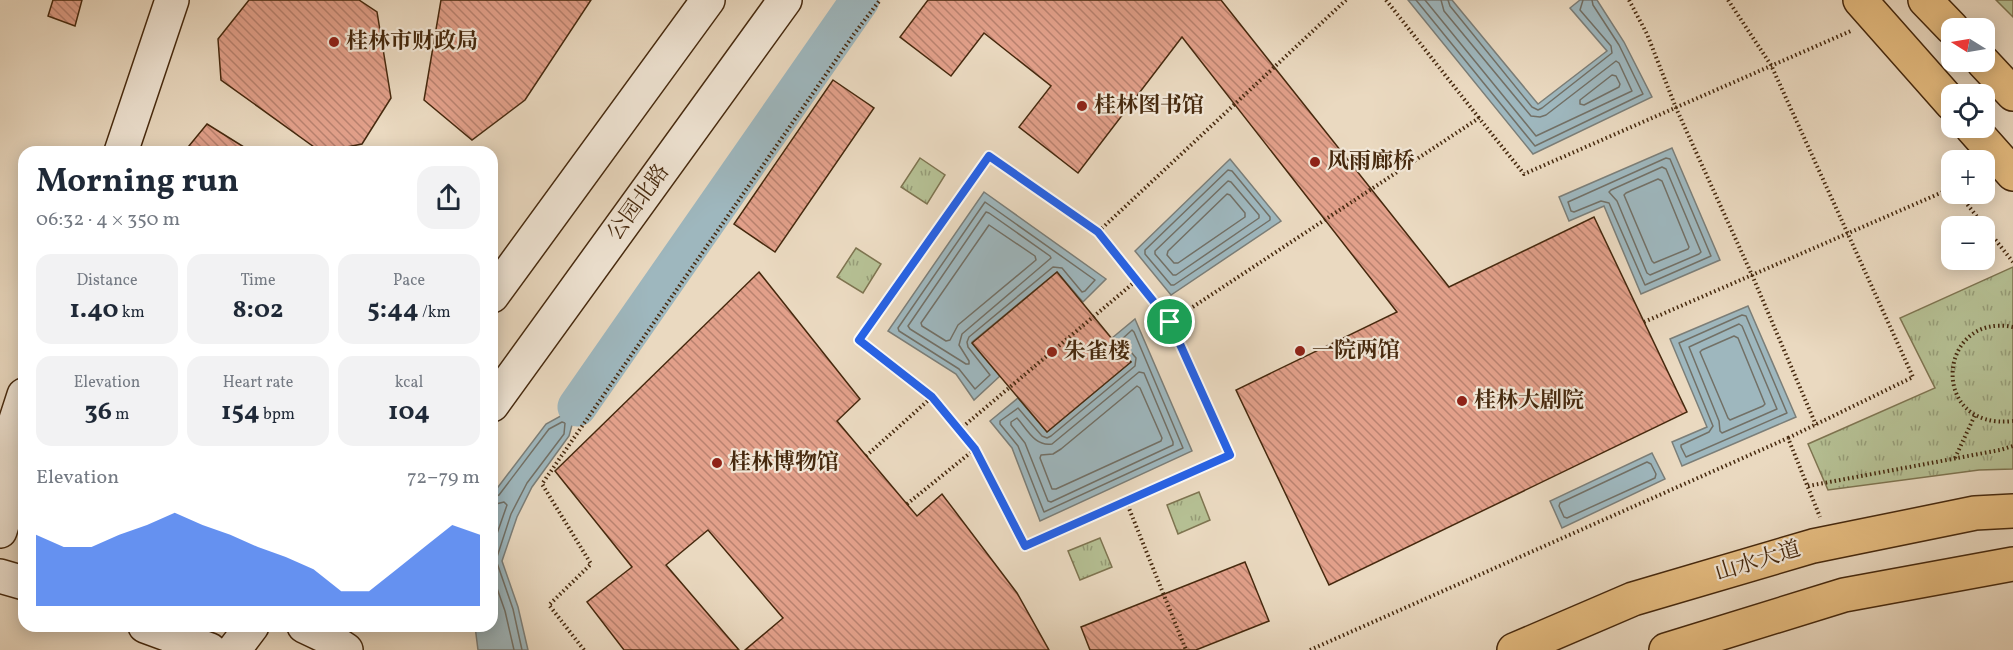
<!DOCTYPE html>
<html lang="en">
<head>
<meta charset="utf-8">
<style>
	body { margin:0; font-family:Vollkorn,"Noto Serif SC",serif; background:#f2f2f3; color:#1f2937; height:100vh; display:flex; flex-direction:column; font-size:22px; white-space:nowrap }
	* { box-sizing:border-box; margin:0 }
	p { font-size:20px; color:#747a83 }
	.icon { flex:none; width:33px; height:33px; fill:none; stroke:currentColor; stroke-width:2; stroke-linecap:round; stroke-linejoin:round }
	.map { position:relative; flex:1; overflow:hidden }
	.panel { position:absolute; left:18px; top:146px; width:480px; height:486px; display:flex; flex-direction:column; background:#fff; border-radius:18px; box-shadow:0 3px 15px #0003 }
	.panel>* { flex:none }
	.needle { width:39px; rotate:281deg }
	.buttons { position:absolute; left:1941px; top:18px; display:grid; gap:12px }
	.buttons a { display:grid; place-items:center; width:54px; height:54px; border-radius:12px; background:#fff; box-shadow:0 3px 15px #0003; font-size:30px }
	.pin { position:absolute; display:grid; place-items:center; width:51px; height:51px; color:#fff; margin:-26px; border:3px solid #fff; border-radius:50%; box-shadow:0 2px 6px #0007 }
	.round { display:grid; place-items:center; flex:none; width:63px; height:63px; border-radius:18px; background:#f2f2f3 }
	.summary { display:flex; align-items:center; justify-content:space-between; height:102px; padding:0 18px }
	h1 { font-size:33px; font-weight:700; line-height:45px }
	.stats { display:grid; grid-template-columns:repeat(3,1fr); gap:9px; height:102px; padding:6px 18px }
	.stats div { display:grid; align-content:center; border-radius:15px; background:#f2f2f3; text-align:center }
	.stats b { font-size:26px; font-weight:700 }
	.stats small { font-size:16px; font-weight:400 }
	.stats p { font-size:16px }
	.chart { height:168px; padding:12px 18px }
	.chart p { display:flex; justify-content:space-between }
	.chart svg { width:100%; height:108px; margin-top:6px; fill:#2563eb; opacity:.7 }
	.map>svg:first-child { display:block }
	.grass { fill:url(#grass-tufts); stroke:#7e7450; stroke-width:1.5 }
	.water { fill:#9eb7be; stroke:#7b7e78; stroke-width:1.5 }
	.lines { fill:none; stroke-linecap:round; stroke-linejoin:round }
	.shore { stroke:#727066; stroke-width:1.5 }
	.river { stroke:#9eb7be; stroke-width:39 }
	.building { fill:url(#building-back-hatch); stroke:#46290e; stroke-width:1.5 }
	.secondary-casing { stroke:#46290e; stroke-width:36 }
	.primary-casing { stroke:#46290e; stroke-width:36 }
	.path { stroke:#46290e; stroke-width:4; stroke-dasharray:1.5 3; stroke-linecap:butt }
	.secondary { stroke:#f1e6d6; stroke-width:33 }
	.primary { stroke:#e5bc80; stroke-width:33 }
	.route-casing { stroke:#fff; stroke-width:12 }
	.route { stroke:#2563eb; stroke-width:8 }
	.poi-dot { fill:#8f2418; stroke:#f1e6d6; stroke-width:2 }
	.labels { text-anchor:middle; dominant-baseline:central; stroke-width:4.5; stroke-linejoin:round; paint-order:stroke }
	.poi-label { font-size:22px; font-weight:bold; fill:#46290e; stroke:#f1e6d6; text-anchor:start }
	.street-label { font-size:22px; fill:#46290e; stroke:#f1e6d6 }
</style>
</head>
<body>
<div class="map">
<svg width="2013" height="650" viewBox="0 0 2013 650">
	<defs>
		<pattern id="grass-tufts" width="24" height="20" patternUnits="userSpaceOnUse" patternTransform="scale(1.5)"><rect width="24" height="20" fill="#b5bf93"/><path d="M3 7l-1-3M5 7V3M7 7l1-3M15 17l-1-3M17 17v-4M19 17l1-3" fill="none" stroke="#959b76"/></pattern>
		<pattern id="building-back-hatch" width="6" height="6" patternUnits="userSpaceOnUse" patternTransform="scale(1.5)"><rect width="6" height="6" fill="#e2a08a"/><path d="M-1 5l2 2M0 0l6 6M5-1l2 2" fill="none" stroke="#b9826f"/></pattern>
	</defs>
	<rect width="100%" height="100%" fill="#ead9c0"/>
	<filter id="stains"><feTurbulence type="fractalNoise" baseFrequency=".00333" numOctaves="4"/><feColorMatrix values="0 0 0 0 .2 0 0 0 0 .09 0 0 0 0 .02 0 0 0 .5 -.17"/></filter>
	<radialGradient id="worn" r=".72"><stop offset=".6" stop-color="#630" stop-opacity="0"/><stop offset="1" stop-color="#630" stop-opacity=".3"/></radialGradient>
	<g class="grass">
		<path d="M1996,0H2013V17Z"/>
		<path d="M920,158L945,175L927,204L901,187Z"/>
		<path d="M856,248L881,264L863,293L837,277Z"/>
		<path d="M2013,267V469L1979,470L1828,490L1808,444L1935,388L1900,318Z"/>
		<path d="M1199,492L1210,520L1178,534L1167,505Z"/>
		<path d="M1100,538L1112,567L1080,580L1068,551Z"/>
	</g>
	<g class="water">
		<path d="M1408,0H1452L1538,104L1607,51L1570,8L1580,0H1597L1624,42L1652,97L1533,154Z"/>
		<path d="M1672,148L1720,260L1641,294L1604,206L1569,221L1559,197Z"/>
		<path d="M1230,159L1281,221L1171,295L1135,251Z"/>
		<path d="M984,192L1106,279L1083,302L1057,272L972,342L1000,376L974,400L956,374L888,331Z"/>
		<path d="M1748,306L1796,417L1682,466L1672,442L1707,427L1670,339Z"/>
		<path d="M1135,319L1192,451L1040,521L1012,448L990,421L1018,398L1047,432L1131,362L1112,338Z"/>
		<path d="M577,407L569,436L532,487L517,517L502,561L518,607L528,650H478L475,626H492V495L546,424Z"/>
		<path d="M1652,453L1665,479L1562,528L1550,501Z"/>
	</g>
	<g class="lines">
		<g class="shore">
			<path d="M1416,0L1535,146L1643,94L1619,45L1593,5L1592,0"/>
			<path d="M1425,0L1536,136L1632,91L1619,63L1616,61L1546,115L1540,117L1531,116L1444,11L1441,0"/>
			<path d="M1448,0L1450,6L1532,107L1538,110L1542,108L1612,53L1611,46L1580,10L1583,0"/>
			<path d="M1612,75L1616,76L1620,84L1619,87L1584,105L1580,104V100Z"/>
			<path d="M1666,158L1670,159L1711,256L1645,285L1609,203L1601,201L1574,212L1571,211L1568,202Z"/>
			<path d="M1662,167L1666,169L1701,252L1699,254L1650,275L1647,273L1617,201L1609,192L1611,190Z"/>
			<path d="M1228,170L1232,171L1270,217V220L1174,285H1171L1145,254V250Z"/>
			<path d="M1658,179L1662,181L1689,247L1688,249L1654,263L1652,261L1624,195L1626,193Z"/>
			<path d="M1228,181L1231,182L1259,215V218L1176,275H1173L1155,254V251Z"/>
			<path d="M1227,194L1230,195L1245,213V217L1178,263H1174L1167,255L1168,251Z"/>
			<path d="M985,202L1095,280L1085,291L1082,292L1062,268L1053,267L969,337L967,342L968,347L990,375L975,389L959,369L899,331L898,328Z"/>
			<path d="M986,212L989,213L1050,256L1051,258L962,334L959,345L969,361V364H966L910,329L908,326Z"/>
			<path d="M989,225L1035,256L1036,260L958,325L950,340L946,341L922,326L921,323Z"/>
			<path d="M1742,315L1746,316L1787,413L1686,457L1681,447V445L1709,432L1713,426L1679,343Z"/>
			<path d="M1739,324L1742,326L1777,409L1722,433L1720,431L1719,421L1689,347Z"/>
			<path d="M1132,330L1134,332L1183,448L1044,512L1018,446L1000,424V421L1018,408L1042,436L1047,438L1051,436L1135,366L1136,358L1121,340Z"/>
			<path d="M1734,336L1738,338L1765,404L1763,406L1730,420L1728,418L1700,352L1702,350Z"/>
			<path d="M1139,372L1144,373L1173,442V445L1051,502L1048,501L1025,443L1011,425V422L1017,418C1027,429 1035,447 1052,444Z"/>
			<path d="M1137,386L1140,388L1162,438L1161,441L1056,489H1052L1040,458L1041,455L1053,454L1061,449Z"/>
			<path d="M1647,462L1651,464L1656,474L1655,478L1567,518L1564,517L1559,506L1560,503Z"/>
			<path d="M492,498L499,495L549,429L562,422L565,423L564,434L527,483L511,514L496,560L513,609L522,650"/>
			<path d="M492,505L504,502L507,505L492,548"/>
			<path d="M492,574L505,611L514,650"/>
		</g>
		<path class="river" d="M577,407L860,0"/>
	</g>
	<g class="building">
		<path d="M53,0H82L75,26L48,16Z"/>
		<path d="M249,0H359L377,12L391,98L362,144L321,152L221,80L218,39Z"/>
		<path d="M441,0H591L525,100L472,140L424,100Z"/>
		<path d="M928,0H1221L1449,287L1594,217L1687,412L1329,585L1236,390L1397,312L1182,37L1078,173L1019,127L1051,86L984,33L951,76L900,37Z"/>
		<path d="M833,80L874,108L775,252L734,224Z"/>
		<path d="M207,124L252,152H184Z"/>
		<path d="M759,272L860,399L837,421L917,516L942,494L1017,593L1049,650H745L783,618L708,530L666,565L739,650H624L587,602L632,567L555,471Z"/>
		<path d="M1057,272L1131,362L1047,432L972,343Z"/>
		<path d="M1245,562L1269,621L1196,650H1090L1081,627Z"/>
	</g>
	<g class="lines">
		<g class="secondary-casing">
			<g id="secondary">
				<path d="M121,152L172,0"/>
				<path d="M492,296L708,0"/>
				<path d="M492,405L785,0"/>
				<path d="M0,469L24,395"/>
				<path d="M0,531L24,456"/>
				<path d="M0,576L24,583"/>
				<path d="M145,626L210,650"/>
				<path d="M304,626L325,636L346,650"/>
				<path d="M234,650L252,626"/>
			</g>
		</g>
		<g class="primary-casing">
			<g id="primary">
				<path d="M1860,0L1952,104"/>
				<path d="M1925,0L1952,28"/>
				<path d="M1983,62L2013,94"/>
				<path d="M1972,128L2013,174"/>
				<path d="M1514,650L1633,599L1813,546L1975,513L2013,511"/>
				<path d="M1666,650L1844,595L2013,564"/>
			</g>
		</g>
		<g class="path">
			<path d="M1386,0L1479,118"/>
			<path d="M1629,0L1647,34L1676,108L1752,275L1816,425"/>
			<path d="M1728,0L1771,65L1913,377L1788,438"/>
			<path d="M1959,194L2013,262"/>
			<path d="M1098,232L1170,322"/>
			<path d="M1644,322L1952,188"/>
			<path d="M2013,327C1937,312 1928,431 2013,421"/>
			<path d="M932,397L975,449"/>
			<path d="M959,430L1137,280"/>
			<path d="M866,456L932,397L859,340L989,156L1098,232L1346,0"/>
			<path d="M1955,458L1975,415"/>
			<path d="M1808,486L2000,450L2013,446"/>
			<path d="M1126,501L1186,650"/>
			<path d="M907,504L975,449L1025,546L1230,455L1170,322L1479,118L1524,174L1853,30"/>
			<path d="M584,650L549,605L591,564L542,484L854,34L880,0"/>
			<path d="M1310,650L1788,438L1820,517"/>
		</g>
		<use href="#secondary" class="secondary"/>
		<use href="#primary" class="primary"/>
	</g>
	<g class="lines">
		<g class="route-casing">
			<path id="route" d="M989,156L1098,232L1170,322L1230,455L1025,546L975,449L932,397L859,340Z"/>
		</g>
		<use href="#route" class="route"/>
	</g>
	<g class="poi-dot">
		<circle cx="334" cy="42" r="6"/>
		<circle cx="1082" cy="106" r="6"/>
		<circle cx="1315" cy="162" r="6"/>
		<circle cx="1300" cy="351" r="6"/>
		<circle cx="1052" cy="352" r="6"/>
		<circle cx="1462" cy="401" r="6"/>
		<circle cx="717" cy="463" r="6"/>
	</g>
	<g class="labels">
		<g class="poi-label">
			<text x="346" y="42">桂林市财政局</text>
			<text x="1094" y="106">桂林图书馆</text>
			<text x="1327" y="162">风雨廊桥</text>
			<text x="1312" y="351">一院两馆</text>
			<text x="1064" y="352">朱雀楼</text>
			<text x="1474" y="401">桂林大剧院</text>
			<text x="729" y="463">桂林博物馆</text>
		</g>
		<g class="street-label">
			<text transform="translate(639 203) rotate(-54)">公园北路</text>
			<text transform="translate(1758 562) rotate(-17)">山水大道</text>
		</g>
	</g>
	<rect width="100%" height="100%" filter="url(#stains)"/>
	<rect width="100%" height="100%" fill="url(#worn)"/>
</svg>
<div class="buttons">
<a><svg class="needle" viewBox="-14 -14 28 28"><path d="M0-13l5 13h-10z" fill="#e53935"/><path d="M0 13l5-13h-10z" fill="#747a83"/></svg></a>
<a><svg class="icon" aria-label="locate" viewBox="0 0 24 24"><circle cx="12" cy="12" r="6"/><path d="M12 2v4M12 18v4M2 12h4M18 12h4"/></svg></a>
<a>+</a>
<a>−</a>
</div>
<div class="pin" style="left:1170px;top:322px;background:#1e9e55"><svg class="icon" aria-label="arrive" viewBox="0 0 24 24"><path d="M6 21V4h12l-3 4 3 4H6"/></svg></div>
<section class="panel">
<div class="summary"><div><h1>Morning run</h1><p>06:32 · 4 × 350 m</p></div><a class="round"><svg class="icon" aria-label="share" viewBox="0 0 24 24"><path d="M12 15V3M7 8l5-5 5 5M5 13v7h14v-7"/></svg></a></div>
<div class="stats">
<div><p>Distance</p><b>1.40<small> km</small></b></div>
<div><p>Time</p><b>8:02</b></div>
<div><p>Pace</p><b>5:44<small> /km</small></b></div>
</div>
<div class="stats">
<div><p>Elevation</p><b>36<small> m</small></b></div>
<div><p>Heart rate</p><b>154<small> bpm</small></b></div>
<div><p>kcal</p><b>104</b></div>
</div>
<div class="chart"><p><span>Elevation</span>72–79 m</p>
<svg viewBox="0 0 160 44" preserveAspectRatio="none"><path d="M0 44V15L10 20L20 20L30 15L40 11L50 6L60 11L70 15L80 20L90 24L100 29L110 38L120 38L130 29L140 20L150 11L160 15V44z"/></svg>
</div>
</section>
</div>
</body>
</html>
